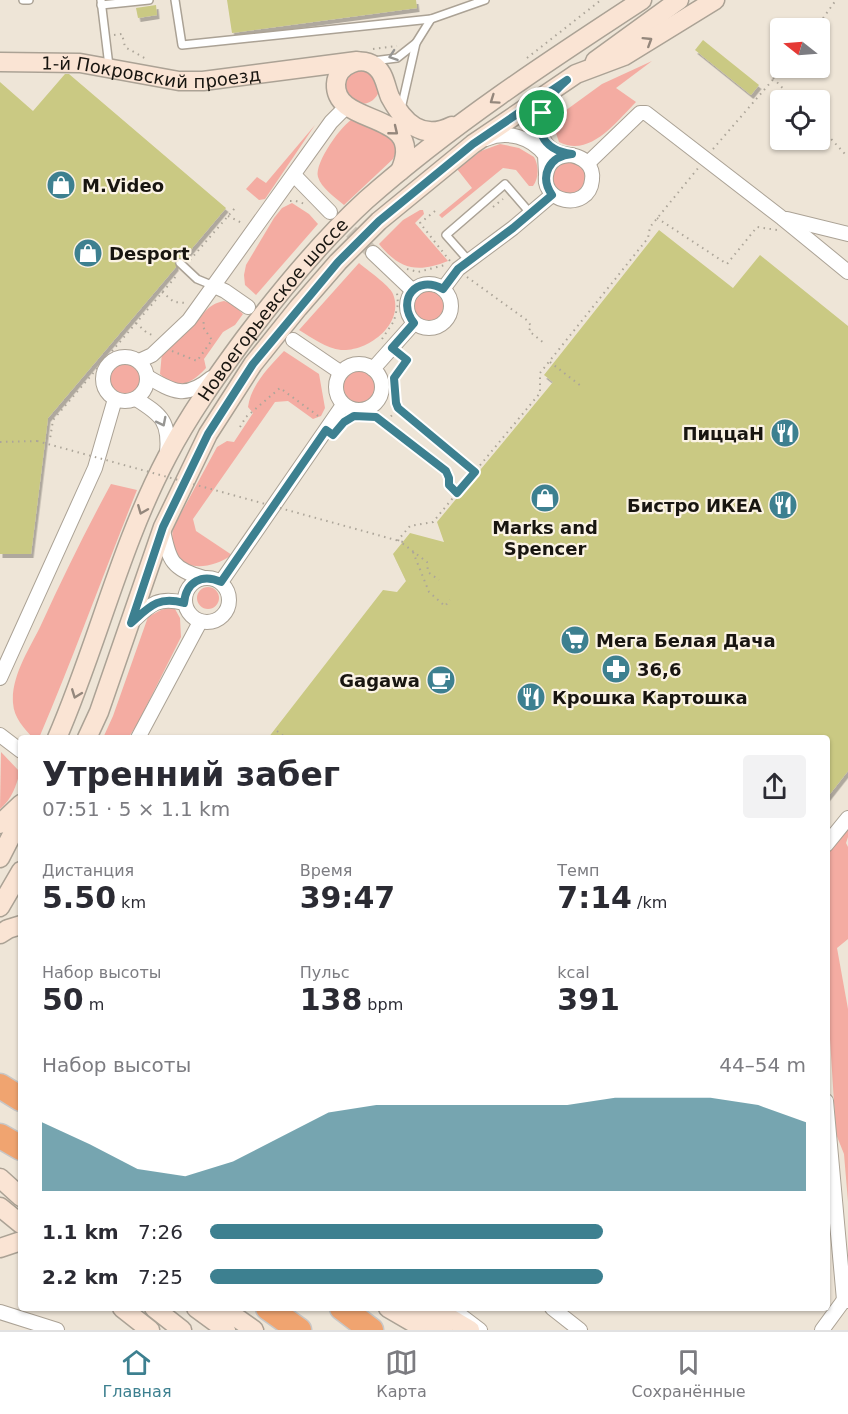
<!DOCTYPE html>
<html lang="ru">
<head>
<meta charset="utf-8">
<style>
	body { margin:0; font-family:"DejaVu Sans",sans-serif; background:#f2f2f3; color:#2b2b33; height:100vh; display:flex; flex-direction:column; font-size:22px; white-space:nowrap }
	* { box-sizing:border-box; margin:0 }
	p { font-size:20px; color:#7c7c81 }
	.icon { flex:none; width:33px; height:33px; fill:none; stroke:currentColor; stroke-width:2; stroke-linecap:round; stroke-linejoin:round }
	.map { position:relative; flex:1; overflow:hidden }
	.sheet { position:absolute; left:18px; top:735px; width:812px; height:576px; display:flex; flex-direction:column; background:#fff; border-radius:6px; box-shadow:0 2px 4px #0004 }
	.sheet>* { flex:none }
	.needle { width:39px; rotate:287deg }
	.tools { position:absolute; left:770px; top:18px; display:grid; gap:12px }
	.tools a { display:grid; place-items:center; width:60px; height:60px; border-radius:6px; background:#fff; box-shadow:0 2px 4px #0004; font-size:30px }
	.pin { position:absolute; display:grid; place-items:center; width:51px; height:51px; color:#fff; margin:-26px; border:3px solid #fff; border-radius:50%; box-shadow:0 2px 6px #0007 }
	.round { display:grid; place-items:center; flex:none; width:63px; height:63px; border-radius:6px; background:#f2f2f3 }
	.headline { display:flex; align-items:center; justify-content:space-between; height:102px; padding:0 24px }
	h1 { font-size:33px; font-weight:700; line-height:45px }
	.metrics { display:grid; grid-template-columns:repeat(3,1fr); gap:9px; height:102px; padding:6px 24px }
	.metrics div { display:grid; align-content:center }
	.metrics b { font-size:30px; font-weight:700 }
	.metrics small { font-size:16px; font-weight:400 }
	.metrics p { font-size:16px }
	.chart { height:168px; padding:12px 24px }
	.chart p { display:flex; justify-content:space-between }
	.chart svg { width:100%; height:108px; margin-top:6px; fill:#3d8090; opacity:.7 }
	ul { padding:0 24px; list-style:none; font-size:20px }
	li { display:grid; grid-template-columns:96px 72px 1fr; align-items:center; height:45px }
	li i { height:15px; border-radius:8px; background:#3d8090 }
	.tabs { display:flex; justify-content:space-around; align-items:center; height:84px; border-top:2px solid #e1e1e2; background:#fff; font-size:16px; color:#7c7c81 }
	.tabs a { display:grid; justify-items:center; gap:3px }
	.tabs .active { color:#3d8090 }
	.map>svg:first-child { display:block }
	.green { fill:#f4aca2 }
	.building { fill:#cac983; filter:url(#shadow) }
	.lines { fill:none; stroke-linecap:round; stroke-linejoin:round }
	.street-tunnel { stroke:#cec6b9; stroke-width:14; stroke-dasharray:14 7; stroke-linecap:butt }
	.lane-casing { stroke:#aba295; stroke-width:10 }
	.street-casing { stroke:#aba295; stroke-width:16 }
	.secondary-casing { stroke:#aba295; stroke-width:21 }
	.highway-casing { stroke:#c8c7c6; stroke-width:27 }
	.path { stroke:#aca599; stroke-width:2; stroke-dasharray:1.5 4.5; stroke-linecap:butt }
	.lane { stroke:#fff; stroke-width:7 }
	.street { stroke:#fff; stroke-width:14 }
	.secondary { stroke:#fae4d4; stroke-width:18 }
	.highway { stroke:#f0a470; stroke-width:24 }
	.path-bridge { stroke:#aca599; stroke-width:2; stroke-dasharray:1.5 4.5; stroke-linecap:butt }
	.oneway { stroke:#94877c }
	.oneway2 { stroke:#979693 }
	.route-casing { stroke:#fff; stroke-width:12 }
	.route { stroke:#3d8090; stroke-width:8 }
	.labels { text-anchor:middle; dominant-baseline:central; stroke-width:4.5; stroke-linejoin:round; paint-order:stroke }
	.street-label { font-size:18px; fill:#181510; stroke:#fbf3e4 }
	.poi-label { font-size:18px; font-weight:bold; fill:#181510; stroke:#fbf3e4; text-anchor:start }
</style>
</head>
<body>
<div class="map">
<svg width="848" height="1330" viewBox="0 0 848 1330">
	<defs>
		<filter id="shadow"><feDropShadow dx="2.5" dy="4" stdDeviation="0" flood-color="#0004"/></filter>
	</defs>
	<rect width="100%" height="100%" fill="#eee5d7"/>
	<g class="green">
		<path d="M652,61L616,88L636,102C616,122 590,158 559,142L555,130L558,116L602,84Z"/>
		<path d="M353,68L373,71L380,90C372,107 361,106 346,98L344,78Z"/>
		<path d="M354,118C370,126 389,132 397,149L393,159L344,205C336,198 321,188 318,177C314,163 342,124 354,118Z"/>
		<path d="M315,125L265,199L259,200L246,189L257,177L266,183Z"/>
		<path d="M500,144L519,148L534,157C539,166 539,178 533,186H529L516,170L503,168L442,218L439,215L472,188L457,169L481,151Z"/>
		<circle cx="569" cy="178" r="17"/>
		<path d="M292,203L309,214L318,224L256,295L245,285L244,275L246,265L274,218L282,208Z"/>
		<path d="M420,210H423L424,214L415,223L448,261C418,273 400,270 379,244L403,220Z"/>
		<path d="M359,263C367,270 389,285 393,294C405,324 368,352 341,350C326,348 312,338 299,330Z"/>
		<circle cx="428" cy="306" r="16"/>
		<path d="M224,301L233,304L243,314L235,325L223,332L204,359L206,368C191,384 178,391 160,374L162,352C171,345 180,338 188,330C201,319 206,304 224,301Z"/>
		<path d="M284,351L319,374L325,408L321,416L313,419L288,401L275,402L193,519L196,531L232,555C204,574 166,571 173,528L217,447L227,441L234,442L253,413L248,407C251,385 269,367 284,351Z"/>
		<circle cx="126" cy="379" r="17"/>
		<circle cx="359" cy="387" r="18"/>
		<path d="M111,484L137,490C104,572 74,656 39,738H33C24,728 14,718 13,703C11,676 30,648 41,625C63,577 86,530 111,484Z"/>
		<circle cx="208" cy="598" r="11"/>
		<path d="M168,608L175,609L180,618L181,637L138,723L128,738H103L113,716L148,617L161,610Z"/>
		<path d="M1,752L20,772C16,786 12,799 0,809Z"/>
		<path d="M848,825V837L846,843L848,847V939L837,948L848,1009V1202L844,1154L836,1134L827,991L826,865V851Z"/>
	</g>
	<g class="building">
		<path d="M227,0H416L417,8L232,33Z"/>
		<path d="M156,5L157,15L138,18L136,8Z"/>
		<path d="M703,40L759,85L751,95L695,50Z"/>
		<path d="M65,74H69L226,208L183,259L179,258L176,260V267L48,418L31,554H0V82L33,111Z"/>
		<path d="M659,230L733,288L760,255L848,326V771L826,799V738H268L383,590L397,592L406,581L393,554L410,533L444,542L437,522L553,382L544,375Z"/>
	</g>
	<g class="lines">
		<path class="street-tunnel" d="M336,217L373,253"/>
		<g class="lane-casing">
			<g id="lane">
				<path d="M23,0H29"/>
				<path d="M101,0L109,66"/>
				<path d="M175,0L182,45L431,19"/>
				<path d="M101,5L149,0"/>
				<path d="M373,61L397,58L416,43"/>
				<path d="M401,109L416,43L431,19L485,0"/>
				<path d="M469,261L446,235L505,184L531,214"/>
				<path d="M180,263L197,279L214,286"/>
			</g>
		</g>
		<g class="street-casing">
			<g id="street">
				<path d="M554,93C542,109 531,141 557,152C568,156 579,154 587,163C591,167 593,174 592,180C589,213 537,203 547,171C550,160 560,155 572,155"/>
				<path d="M486,139C507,130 531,137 545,155L546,173"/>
				<path d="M588,163L640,113H646L782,218L848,272"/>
				<path d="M294,175L330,212"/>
				<path d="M787,219L848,234"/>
				<path d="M373,253L413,291"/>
				<circle cx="429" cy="306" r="22"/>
				<path d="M214,286L225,291L248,307"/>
				<path d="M443,289L458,269L513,228L552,195"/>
				<path d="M293,340L340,372"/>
				<circle cx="125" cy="379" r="22"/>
				<path d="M139,361L152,355L189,320L331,122L347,106"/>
				<circle cx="359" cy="387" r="23"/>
				<path d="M373,369L414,323"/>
				<path d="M148,377C173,392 186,399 211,378"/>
				<path d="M136,399C162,415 170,422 167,454"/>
				<path d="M163,530C169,561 172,569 204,578"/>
				<circle cx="207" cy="600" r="22"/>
				<path d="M221,582L343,405"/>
				<path d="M131,623C150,605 157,596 184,603"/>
				<path d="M0,678L95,468L115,399"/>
				<path d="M0,735L21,751"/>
				<path d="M138,738L200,622"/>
				<path d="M826,845L848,818"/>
				<path d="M826,1101L844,1300"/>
				<path d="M451,1308L480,1330"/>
				<path d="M552,1308L580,1330"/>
				<path d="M0,1312L57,1330"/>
				<path d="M822,1330L844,1300L848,1301"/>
			</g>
		</g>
		<g class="secondary-casing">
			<g id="secondary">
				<path d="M595,61L679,0"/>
				<path id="s1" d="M0,62L80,63L179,81H203L357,61"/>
				<path d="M400,171C428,109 334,128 336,84C337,64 363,54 377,68C385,75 386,88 390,97C404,123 422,141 452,126"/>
				<path id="s2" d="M57,738C97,646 120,546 167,457C189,415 216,377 244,339C281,290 320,242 366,200C451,125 547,62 642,0"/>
				<path d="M87,738L99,712L163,527L208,434L253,364L298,308L338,262L379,221L473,144L576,74L624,56L715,0"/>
				<path d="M0,824L21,804"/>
				<path d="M0,858L21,817"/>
				<path d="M0,907L21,871"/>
				<path d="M0,934L8,929L21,925"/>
				<path d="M0,1178L21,1197"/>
				<path d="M0,1207L21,1224"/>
				<path d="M0,1248L21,1241"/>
				<path d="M122,1308L150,1330"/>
				<path d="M154,1308L182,1330"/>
				<path d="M196,1308L226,1330"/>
				<path d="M223,1308L254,1330"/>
				<path d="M388,1308L426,1330"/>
				<path d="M414,1308L443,1330"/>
				<path d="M433,1308L470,1330"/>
			</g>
		</g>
		<g class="highway-casing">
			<g id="highway">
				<path d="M0,1086L21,1099"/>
				<path d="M0,1136L21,1148"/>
				<path d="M268,1308L299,1330"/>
				<path d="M342,1308L371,1330"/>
			</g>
		</g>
		<g class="path">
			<path d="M816,28L836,0"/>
			<path d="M114,35L122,34L125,47L148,60"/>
			<path d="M373,49L397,46"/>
			<path d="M527,58L601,0"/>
			<path d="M773,78L794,100"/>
			<path d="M819,126L846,155"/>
			<path d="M713,149L783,68"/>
			<path d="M290,201H296L305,204"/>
			<path d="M493,207L503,199"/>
			<path d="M435,211L420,223L450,261"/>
			<path d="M228,216L244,224"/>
			<path d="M657,218L727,264L757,227L777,230"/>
			<path d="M190,260L235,208"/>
			<path d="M407,269L418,272L445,265"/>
			<path d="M467,277L528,321L531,326L529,331L544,343"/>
			<path d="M162,292L174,302L186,303"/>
			<path d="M136,323L147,333L155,336"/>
			<path d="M382,339L394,321L398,304L397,293"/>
			<path d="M172,351L197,361L212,340L203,327L204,320"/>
			<path d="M400,355L407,360L394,378L396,403L398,408L475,472"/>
			<path d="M550,362L581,386"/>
			<path d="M348,418L363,415L382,420L446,471L449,478V485L457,493L433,522L410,526L398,540L427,562L428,572L439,580"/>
			<path d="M387,421L398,408"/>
			<path d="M240,427L246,417L280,388L321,418"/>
			<path d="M46,438L50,439L53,420L178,274"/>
			<path d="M0,442L37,441"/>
			<path d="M457,493L540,393V373L648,238L650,227L699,167"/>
			<path d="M413,552L429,592L445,606L450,600"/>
			<path d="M277,731L286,738"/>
		</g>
		<use href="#lane" class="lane"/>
		<use href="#street" class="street"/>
		<use href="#secondary" class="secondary"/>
		<use href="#highway" class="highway"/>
		<path class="path-bridge" d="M37,441L403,542"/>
	</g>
	<defs><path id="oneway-chevron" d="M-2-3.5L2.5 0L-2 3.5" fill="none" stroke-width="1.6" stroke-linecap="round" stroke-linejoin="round" transform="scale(1.5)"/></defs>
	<g class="oneway">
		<use href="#oneway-chevron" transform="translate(648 41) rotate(-32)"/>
		<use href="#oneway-chevron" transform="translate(494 100) rotate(145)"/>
		<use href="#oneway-chevron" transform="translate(394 131) rotate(39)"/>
		<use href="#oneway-chevron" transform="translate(142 510) rotate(112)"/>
		<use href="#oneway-chevron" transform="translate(76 694) rotate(111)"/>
	</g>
	<g class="oneway2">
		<use href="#oneway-chevron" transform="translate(393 56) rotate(161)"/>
		<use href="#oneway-chevron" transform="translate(162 422) rotate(63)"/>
	</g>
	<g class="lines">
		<g class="route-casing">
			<path id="route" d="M567,80C560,86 553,93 548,101C531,128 542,150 572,154C549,156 539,176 552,195L513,228L458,269L443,289C416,274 396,300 414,323L392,348L407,360L394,378L396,403L398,408L475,472L457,493L449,485V478L446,471L376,417L354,416L344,422L333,435L326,430L221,582C202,573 186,582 184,603C158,596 150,606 131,623L163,527L208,434L253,364L338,262L379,221L473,144Z"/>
		</g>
		<use href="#route" class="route"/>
	</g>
	<defs>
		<g id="shop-disc" transform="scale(1.5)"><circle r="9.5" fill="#3d8090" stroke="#fbf3e4"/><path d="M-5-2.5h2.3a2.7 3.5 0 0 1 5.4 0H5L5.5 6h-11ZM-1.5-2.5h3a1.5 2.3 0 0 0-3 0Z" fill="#fff"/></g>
		<g id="restaurant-disc" transform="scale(1.5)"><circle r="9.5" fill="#3d8090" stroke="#fbf3e4"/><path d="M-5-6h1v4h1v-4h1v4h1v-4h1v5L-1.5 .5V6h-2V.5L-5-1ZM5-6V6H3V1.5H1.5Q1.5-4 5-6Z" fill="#fff"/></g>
		<g id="supermarket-disc" transform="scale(1.5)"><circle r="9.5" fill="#3d8090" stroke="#fbf3e4"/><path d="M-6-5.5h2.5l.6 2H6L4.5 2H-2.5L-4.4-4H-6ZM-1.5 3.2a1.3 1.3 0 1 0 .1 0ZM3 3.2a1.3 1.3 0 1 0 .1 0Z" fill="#fff"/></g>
		<g id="pharmacy-disc" transform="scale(1.5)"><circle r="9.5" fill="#3d8090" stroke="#fbf3e4"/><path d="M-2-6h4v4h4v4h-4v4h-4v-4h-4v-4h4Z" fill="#fff"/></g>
		<g id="cafe-disc" transform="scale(1.5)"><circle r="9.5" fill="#3d8090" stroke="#fbf3e4"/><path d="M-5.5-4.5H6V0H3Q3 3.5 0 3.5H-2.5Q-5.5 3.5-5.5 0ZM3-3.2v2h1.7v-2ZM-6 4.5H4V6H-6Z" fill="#fff"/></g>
	</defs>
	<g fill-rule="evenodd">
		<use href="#shop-disc" x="61" y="185"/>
		<use href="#shop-disc" x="88" y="253"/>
		<use href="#restaurant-disc" x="785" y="433"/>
		<use href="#shop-disc" x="545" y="498"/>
		<use href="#restaurant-disc" x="783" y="505"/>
		<use href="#supermarket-disc" x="575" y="640"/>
		<use href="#pharmacy-disc" x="616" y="669"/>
		<use href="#cafe-disc" x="441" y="680"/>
		<use href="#restaurant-disc" x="531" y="697"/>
	</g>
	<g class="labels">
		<g class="street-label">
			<text stroke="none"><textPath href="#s1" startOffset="152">1-й Покровский проезд</textPath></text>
			<text stroke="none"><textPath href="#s2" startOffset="484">Новоегорьевское шоссе</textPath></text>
		</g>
		<g class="poi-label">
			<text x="82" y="185">M.Video</text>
			<text x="109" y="253">Desport</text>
			<text x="764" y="433" text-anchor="end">ПиццаН</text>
			<text x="762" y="505" text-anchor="end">Бистро ИКЕА</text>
			<text x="545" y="527" text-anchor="middle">Marks and<tspan x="545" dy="21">Spencer</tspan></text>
			<text x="596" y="640">Мега Белая Дача</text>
			<text x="637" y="669">36,6</text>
			<text x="420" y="680" text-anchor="end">Gagawa</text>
			<text x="552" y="697">Крошка Картошка</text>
		</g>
	</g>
</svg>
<div class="tools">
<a><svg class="needle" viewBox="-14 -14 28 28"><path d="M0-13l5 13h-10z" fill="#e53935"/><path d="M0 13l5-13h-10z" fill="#7c7c81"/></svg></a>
<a><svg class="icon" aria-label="locate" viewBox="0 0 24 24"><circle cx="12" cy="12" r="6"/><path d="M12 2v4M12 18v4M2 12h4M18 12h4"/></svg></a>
</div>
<div class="pin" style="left:542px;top:113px;background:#1e9e55"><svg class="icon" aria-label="arrive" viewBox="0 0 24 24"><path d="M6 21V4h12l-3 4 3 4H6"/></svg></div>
<section class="sheet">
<div class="headline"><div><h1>Утренний забег</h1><p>07:51 · 5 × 1.1 km</p></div><a class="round"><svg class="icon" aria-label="share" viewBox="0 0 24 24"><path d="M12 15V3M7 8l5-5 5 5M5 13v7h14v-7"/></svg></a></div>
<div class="metrics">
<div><p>Дистанция</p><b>5.50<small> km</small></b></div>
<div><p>Время</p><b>39:47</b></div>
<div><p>Темп</p><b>7:14<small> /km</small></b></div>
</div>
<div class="metrics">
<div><p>Набор высоты</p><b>50<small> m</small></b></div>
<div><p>Пульс</p><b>138<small> bpm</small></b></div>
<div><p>kcal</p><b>391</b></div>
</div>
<div class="chart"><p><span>Набор высоты</span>44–54 m</p>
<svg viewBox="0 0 160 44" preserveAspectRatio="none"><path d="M0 44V16L10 25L20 35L30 38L40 32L50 22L60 12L70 9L80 9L90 9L100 9L110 9L120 6L130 6L140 6L150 9L160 16V44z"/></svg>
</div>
<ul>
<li><b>1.1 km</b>7:26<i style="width:66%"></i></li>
<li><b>2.2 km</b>7:25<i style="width:66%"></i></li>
</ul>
</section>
</div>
<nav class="tabs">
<a class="active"><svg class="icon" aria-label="home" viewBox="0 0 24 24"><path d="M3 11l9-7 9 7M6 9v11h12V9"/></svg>Главная</a>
<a><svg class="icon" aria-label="map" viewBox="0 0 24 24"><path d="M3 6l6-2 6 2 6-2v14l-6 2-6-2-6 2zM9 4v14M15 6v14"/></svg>Карта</a>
<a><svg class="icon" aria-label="saved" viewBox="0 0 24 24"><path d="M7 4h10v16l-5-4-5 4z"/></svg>Сохранённые</a>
</nav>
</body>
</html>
